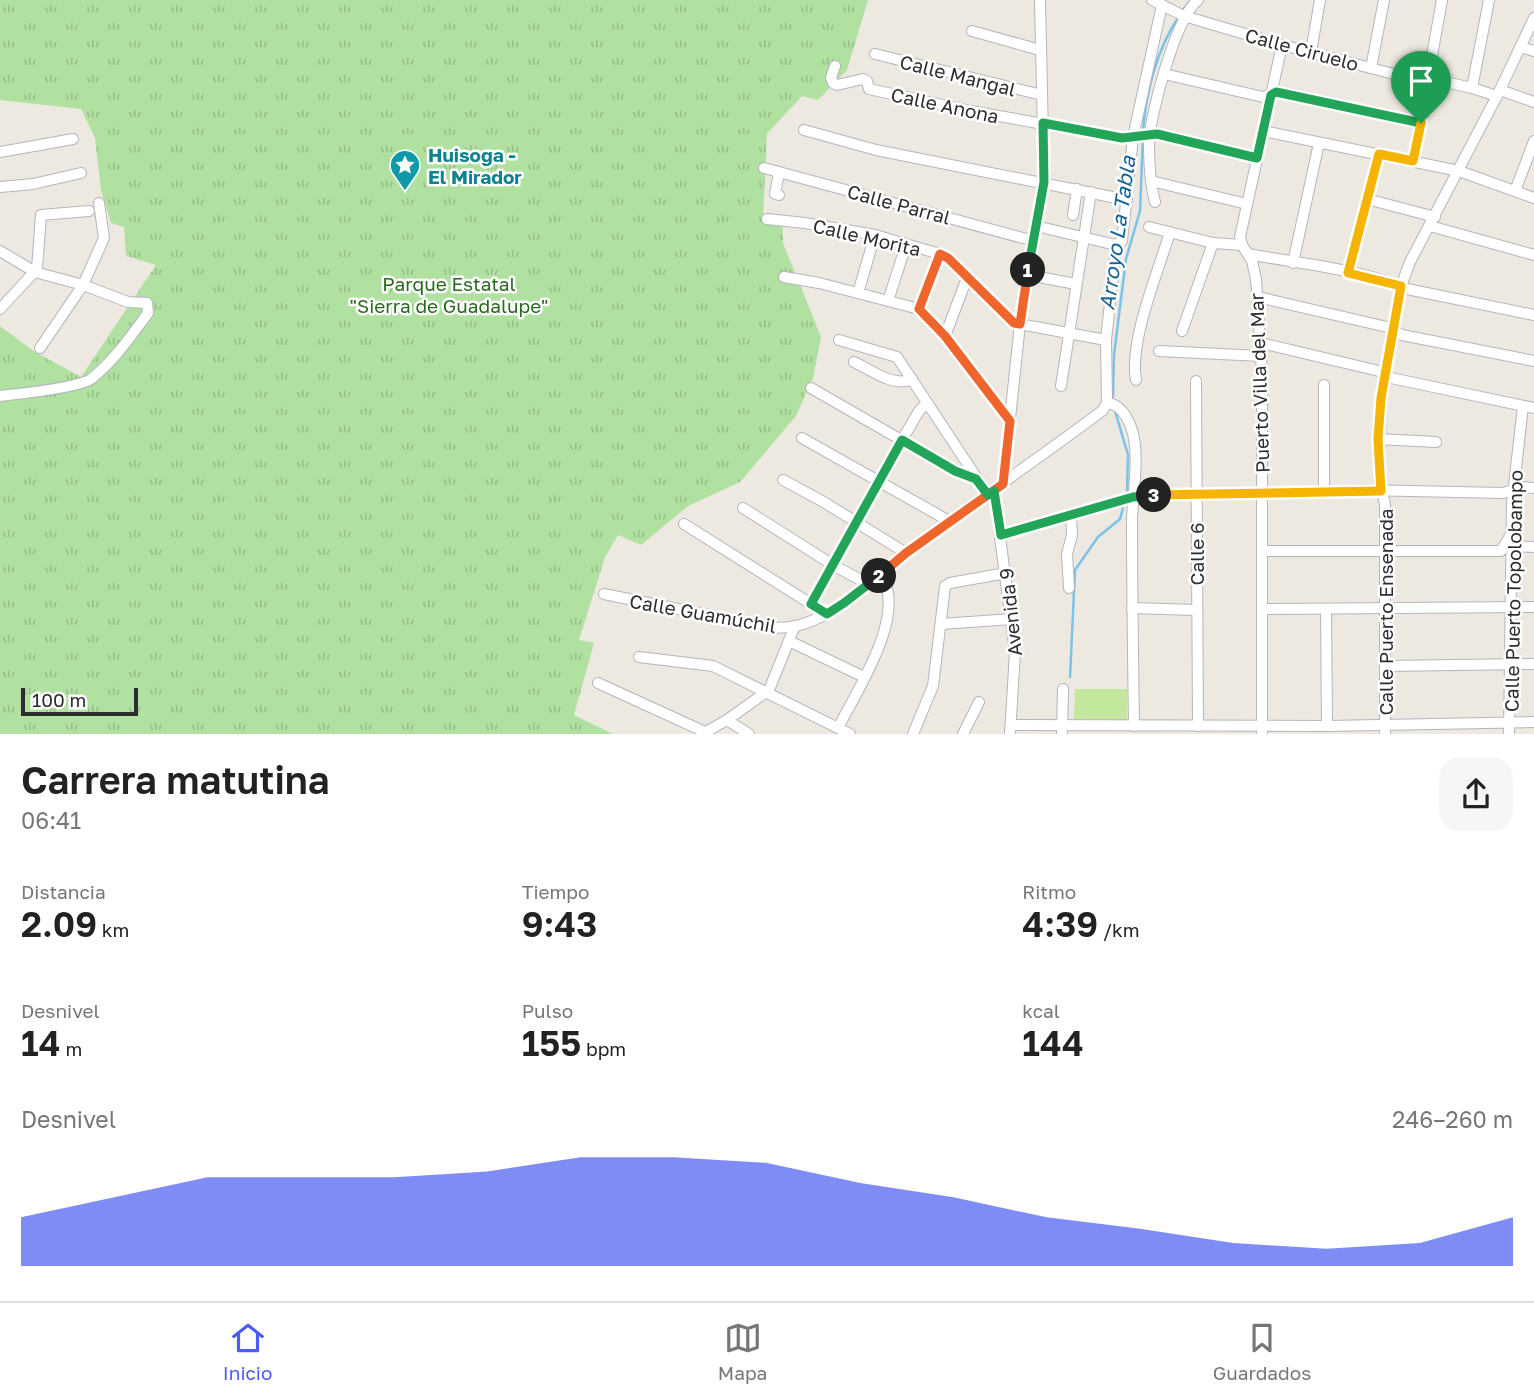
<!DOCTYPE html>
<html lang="es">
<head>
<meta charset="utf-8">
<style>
	body { margin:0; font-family:"Golos Text",sans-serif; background:#f6f6f6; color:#222; height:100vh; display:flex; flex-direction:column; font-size:26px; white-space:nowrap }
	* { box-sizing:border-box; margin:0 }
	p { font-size:23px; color:#767676 }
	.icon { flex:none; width:38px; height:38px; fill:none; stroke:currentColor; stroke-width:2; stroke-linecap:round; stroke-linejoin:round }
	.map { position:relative; height:734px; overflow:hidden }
	.details { display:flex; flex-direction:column; background:#fff; flex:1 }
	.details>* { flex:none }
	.scale { position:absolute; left:21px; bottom:18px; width:117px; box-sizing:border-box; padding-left:7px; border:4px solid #2d2d2d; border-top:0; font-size:19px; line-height:24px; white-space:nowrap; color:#2d2d2d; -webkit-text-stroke:5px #fff; paint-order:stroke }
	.pin { position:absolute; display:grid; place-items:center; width:60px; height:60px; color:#fff; margin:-72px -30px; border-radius:50% 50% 50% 0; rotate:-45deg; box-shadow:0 0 7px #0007 }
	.pin .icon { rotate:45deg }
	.km { position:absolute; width:35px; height:35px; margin:-18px; border-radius:50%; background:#222; color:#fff; font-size:19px; line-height:35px; text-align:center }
	.round { display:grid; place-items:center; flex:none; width:74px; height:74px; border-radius:21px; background:#f6f6f6 }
	.summary { display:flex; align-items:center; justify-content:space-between; height:119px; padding:0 21px }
	h1 { font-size:38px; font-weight:600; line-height:52px }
	.metrics { display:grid; grid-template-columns:repeat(3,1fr); gap:10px; height:119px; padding:7px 21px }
	.metrics div { display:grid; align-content:center }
	.metrics b { font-size:35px; font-weight:600 }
	.metrics small { font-size:19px; font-weight:400 }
	.metrics p { font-size:19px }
	.chart { height:196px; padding:14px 21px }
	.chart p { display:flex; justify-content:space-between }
	.chart svg { width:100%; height:126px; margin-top:7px; fill:#4a5cf1; opacity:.7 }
	.tab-bar { display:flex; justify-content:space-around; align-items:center; height:98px; border-top:2px solid #e0e0e0; background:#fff; font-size:19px; color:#767676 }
	.tab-bar a { display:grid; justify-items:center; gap:4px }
	.tab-bar .on { color:#4a5cf1 }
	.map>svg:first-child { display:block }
	.park { fill:url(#park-tufts) }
	.pitch { fill:#c2e79d }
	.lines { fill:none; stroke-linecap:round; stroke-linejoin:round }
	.stream { stroke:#7ac3e9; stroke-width:2.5 }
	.minor-casing { stroke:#b4b5bf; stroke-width:12 }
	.minor { stroke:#fff; stroke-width:10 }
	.split-1-casing { stroke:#fff; stroke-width:14 }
	.split-2-casing { stroke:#fff; stroke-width:14 }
	.split-3-casing { stroke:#fff; stroke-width:14 }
	.split-4-casing { stroke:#fff; stroke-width:14 }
	.split-1 { stroke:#22a559; stroke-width:9 }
	.split-2 { stroke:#f0652b; stroke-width:9 }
	.split-3 { stroke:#22a559; stroke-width:9 }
	.split-4 { stroke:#f5b400; stroke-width:9 }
	.labels { text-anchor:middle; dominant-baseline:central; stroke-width:5; stroke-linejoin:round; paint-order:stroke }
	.street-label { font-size:19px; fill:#2d2d2d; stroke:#fff }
	.culture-label { font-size:19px; font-weight:bold; fill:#0d838f; stroke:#fff; text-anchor:start }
	.park-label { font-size:19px; fill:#28681f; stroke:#fff }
	.water-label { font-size:21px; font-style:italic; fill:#14629a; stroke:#fff }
</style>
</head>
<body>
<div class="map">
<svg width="1534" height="734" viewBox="0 0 1534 734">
	<defs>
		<pattern id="park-tufts" width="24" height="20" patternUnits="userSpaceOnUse" patternTransform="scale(1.75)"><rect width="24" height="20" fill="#b1e1a0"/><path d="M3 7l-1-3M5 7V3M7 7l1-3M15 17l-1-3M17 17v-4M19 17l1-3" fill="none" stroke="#99c18a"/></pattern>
	</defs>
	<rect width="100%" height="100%" fill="#eee9e0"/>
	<path class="park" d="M0,0H868L847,70L818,100L802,96L767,134L763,219H783V243L821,337L813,378L796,416L740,482L688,506L641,545L618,535L605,557L579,640L594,643L574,715L613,734H0V326L35,352L81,377L156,265L126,256L124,227L111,223L101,190L95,138L81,109L0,100Z"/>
	<path class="pitch" d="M1075,689H1127V720L1074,719Z"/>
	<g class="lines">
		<g class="stream">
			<path d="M1181,12L1191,0"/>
			<path d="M1143,131C1146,92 1157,49 1178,18"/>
			<path d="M1113,397L1114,355L1126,259L1140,211L1143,137"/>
			<path d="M1115,411L1128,455L1127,493"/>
			<path d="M1070,677L1075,570L1098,537L1120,519L1123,508"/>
		</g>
		<g class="minor-casing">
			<g id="minor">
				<path d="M1152,0L1184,16L1282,45L1417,80H1436L1472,88L1497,96"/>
				<path d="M972,31L1040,50"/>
				<path d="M1520,47L1534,51"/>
				<path d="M1311,52L1320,0"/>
				<path d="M875,54L1042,95"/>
				<path d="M835,66L831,78L833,83L837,85L863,79L867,81L869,89L971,111L1122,138L1150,134L1168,136L1257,158"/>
				<path d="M1371,68L1384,0"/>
				<path d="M1164,74L1263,97L1281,92L1421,123"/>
				<path d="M1472,88L1489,0"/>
				<path d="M1500,90L1534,102"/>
				<path d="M804,130L876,150L1127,200"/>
				<path d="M1263,131L1459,171L1534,198"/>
				<path d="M0,152L73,139"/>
				<path d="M1413,161L1442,0"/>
				<path d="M764,168L1034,241"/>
				<path d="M1151,181L1247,204"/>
				<path d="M0,187L33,184L81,173"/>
				<path d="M1515,191L1534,141"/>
				<path d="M779,195L775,194L779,172"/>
				<path d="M1367,199L1435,217"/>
				<path d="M1155,202C1150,183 1149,162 1149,143C1150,114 1176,17 1198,0"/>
				<path d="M1073,215L1077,189"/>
				<path d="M767,219L805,223L875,235L940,254L948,258L1014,323L1106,340"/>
				<path d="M1036,226L1116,245"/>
				<path d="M1430,226L1534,255"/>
				<path d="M1149,227L1213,243L1242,245"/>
				<path d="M1242,245L1252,261L1256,279L1262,372V734"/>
				<path d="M1242,245L1240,237L1282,45"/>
				<path d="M0,251L35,272L83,285L128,302L147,303L148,313C131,336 114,361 91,379C78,388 18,394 0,396"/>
				<path d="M1248,254C1296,263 1365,270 1407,289L1534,315"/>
				<path d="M1293,263L1319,143"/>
				<path d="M1348,273L1379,154"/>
				<path d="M1028,275L1076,284"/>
				<path d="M784,277L819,283L919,309L945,336L1010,421"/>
				<path d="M858,293L875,235"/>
				<path d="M1258,297L1387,327L1402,335L1534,361"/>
				<path d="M888,301L906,245"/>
				<path d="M0,309L37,269L41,215L89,211"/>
				<path d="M919,309L940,254"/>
				<path d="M1182,331L1213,243"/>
				<path d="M945,336L967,278"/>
				<path d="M839,340L897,357L988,495"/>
				<path d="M1261,343L1379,371L1391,378L1534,408"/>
				<path d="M40,348L83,285L104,238L99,203"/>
				<path d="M1159,351L1261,356"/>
				<path d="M854,362C871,370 894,388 912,379"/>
				<path d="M1136,380C1129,341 1158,272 1170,232"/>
				<path d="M1196,381L1198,726"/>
				<path d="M1324,385V493"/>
				<path d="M1061,386L1091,192"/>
				<path d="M811,388L955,471L976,479"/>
				<path d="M1107,403L1106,340L1115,256L1116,245L1122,241L1133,137L1162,5"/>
				<path d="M1107,403C1121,404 1129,420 1133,433C1139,461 1133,492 1132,520C1132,589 1133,657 1134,726"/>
				<path d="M802,438L949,521"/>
				<path d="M1378,439L1436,442"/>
				<path d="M783,480L822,501L906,553"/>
				<path d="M1003,484L1020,324L1044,182L1040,0"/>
				<path d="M994,491L1015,652L1010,734"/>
				<path d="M743,508L833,565L868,584"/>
				<path d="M684,524L827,614"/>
				<path d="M1001,535L1139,496L1343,492L1363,490L1503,493L1521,487L1534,488"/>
				<path d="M1512,546L1534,547"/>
				<path d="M1262,551H1501L1511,534"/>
				<path d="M1069,588L1067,554L1072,535L1071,517"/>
				<path d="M604,594L767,627C790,630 808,624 828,613C860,596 884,569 912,548C975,502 1039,458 1102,411L1107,403"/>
				<path d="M811,604L902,440L919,411L927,403"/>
				<path d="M1132,608L1196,610"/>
				<path d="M1262,609L1534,607"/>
				<path d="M1326,609L1327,726"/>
				<path d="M941,624L1012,619"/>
				<path d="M789,641L864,677"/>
				<path d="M639,657L713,666L850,734"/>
				<path d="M1385,666L1534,664"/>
				<path d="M598,683L705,732"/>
				<path d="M727,720L749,734"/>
				<path d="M1011,725L1327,726L1534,722"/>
				<path d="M838,728C857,690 908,615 881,574"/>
				<path d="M702,734L727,720L769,690L794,628"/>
				<path d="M913,734L933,686L945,586L950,583L1006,573"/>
				<path d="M963,734L979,702"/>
				<path d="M1062,734L1063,689"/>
				<path d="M1385,734V504L1379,480L1381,398L1401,286L1410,262L1497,96L1534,18"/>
				<path d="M1509,734L1512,503L1523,406"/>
			</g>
		</g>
		<use href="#minor" class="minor"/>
	</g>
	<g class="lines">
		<g class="split-1-casing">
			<path id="split-1" d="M1028,270L1044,182L1043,123L1122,138L1157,134L1257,158L1271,95L1276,92L1421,123"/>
		</g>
		<g class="split-2-casing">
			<path id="split-2" d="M879,576L906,553L1003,484L1010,421L945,336L919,309L940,254L948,258L1014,323L1020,324L1028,270"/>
		</g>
		<g class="split-3-casing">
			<path id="split-3" d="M879,576L844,603L827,614L811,604L902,440L955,471L976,479L988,495L994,491L1001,535L1133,497L1154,495"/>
		</g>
		<g class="split-4-casing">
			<path id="split-4" d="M1154,495L1381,491L1378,439L1381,398L1401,286L1348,273L1379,154L1413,161L1421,123"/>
		</g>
		<use href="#split-1" class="split-1"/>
		<use href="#split-2" class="split-2"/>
		<use href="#split-3" class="split-3"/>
		<use href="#split-4" class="split-4"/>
	</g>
	<defs>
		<g id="sight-pin" transform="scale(1.575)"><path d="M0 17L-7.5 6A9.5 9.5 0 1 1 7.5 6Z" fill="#0f9aa8" stroke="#fff"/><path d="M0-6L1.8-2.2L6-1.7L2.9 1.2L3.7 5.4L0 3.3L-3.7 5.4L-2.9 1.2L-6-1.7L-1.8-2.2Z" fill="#fff"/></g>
	</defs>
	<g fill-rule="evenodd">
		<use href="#sight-pin" x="405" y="165"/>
	</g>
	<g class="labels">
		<g class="street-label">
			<text transform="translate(1302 49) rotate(15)">Calle Ciruelo</text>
			<text transform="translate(958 75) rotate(14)">Calle Mangal</text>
			<text transform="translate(945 105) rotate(12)">Calle Anona</text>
			<text transform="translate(899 204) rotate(15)">Calle Parral</text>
			<text transform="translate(867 237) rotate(13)">Calle Morita</text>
			<text transform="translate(1259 383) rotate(-92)">Puerto Villa del Mar</text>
			<text transform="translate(1196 554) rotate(-90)">Calle 6</text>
			<text transform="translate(1513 591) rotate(-89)">Calle Puerto Topolobampo</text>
			<text transform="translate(1010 612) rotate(-96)">Avenida 9</text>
			<text transform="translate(1385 612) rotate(-90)">Calle Puerto Ensenada</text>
			<text transform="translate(703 613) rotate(10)">Calle Guamúchil</text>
		</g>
		<g class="culture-label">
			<text x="428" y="154">Huisoga -<tspan x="428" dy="22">El Mirador</tspan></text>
		</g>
		<g class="park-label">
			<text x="449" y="283">Parque Estatal<tspan x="449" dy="22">"Sierra de Guadalupe"</tspan></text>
		</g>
		<g class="water-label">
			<text transform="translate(1117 233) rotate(-82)">Arroyo La Tabla</text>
		</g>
	</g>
</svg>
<div class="scale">100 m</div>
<div class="pin" style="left:1421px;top:123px;background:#1e9e55"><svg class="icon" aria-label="arrive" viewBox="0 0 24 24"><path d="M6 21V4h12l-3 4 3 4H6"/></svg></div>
<b class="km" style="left:1028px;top:270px">1</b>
<b class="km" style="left:879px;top:576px">2</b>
<b class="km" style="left:1154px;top:495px">3</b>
</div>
<section class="details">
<div class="summary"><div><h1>Carrera matutina</h1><p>06:41</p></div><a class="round"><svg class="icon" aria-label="share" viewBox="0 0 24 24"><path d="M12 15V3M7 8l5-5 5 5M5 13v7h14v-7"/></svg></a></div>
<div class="metrics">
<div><p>Distancia</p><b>2.09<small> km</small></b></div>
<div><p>Tiempo</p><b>9:43</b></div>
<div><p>Ritmo</p><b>4:39<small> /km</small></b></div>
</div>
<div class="metrics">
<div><p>Desnivel</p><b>14<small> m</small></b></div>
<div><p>Pulso</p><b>155<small> bpm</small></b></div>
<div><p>kcal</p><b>144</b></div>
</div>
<div class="chart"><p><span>Desnivel</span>246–260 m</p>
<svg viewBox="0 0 160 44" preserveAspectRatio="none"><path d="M0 44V27L10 20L20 13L30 13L40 13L50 11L60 6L70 6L80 8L90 15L100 20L110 27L120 31L130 36L140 38L150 36L160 27V44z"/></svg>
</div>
</section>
<nav class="tab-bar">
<a class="on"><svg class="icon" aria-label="home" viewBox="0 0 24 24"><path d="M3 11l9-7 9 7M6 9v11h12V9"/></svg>Inicio</a>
<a><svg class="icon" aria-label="map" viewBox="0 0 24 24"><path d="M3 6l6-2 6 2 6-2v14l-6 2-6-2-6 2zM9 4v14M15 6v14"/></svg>Mapa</a>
<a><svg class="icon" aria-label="saved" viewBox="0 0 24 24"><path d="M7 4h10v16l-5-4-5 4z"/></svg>Guardados</a>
</nav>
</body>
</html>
